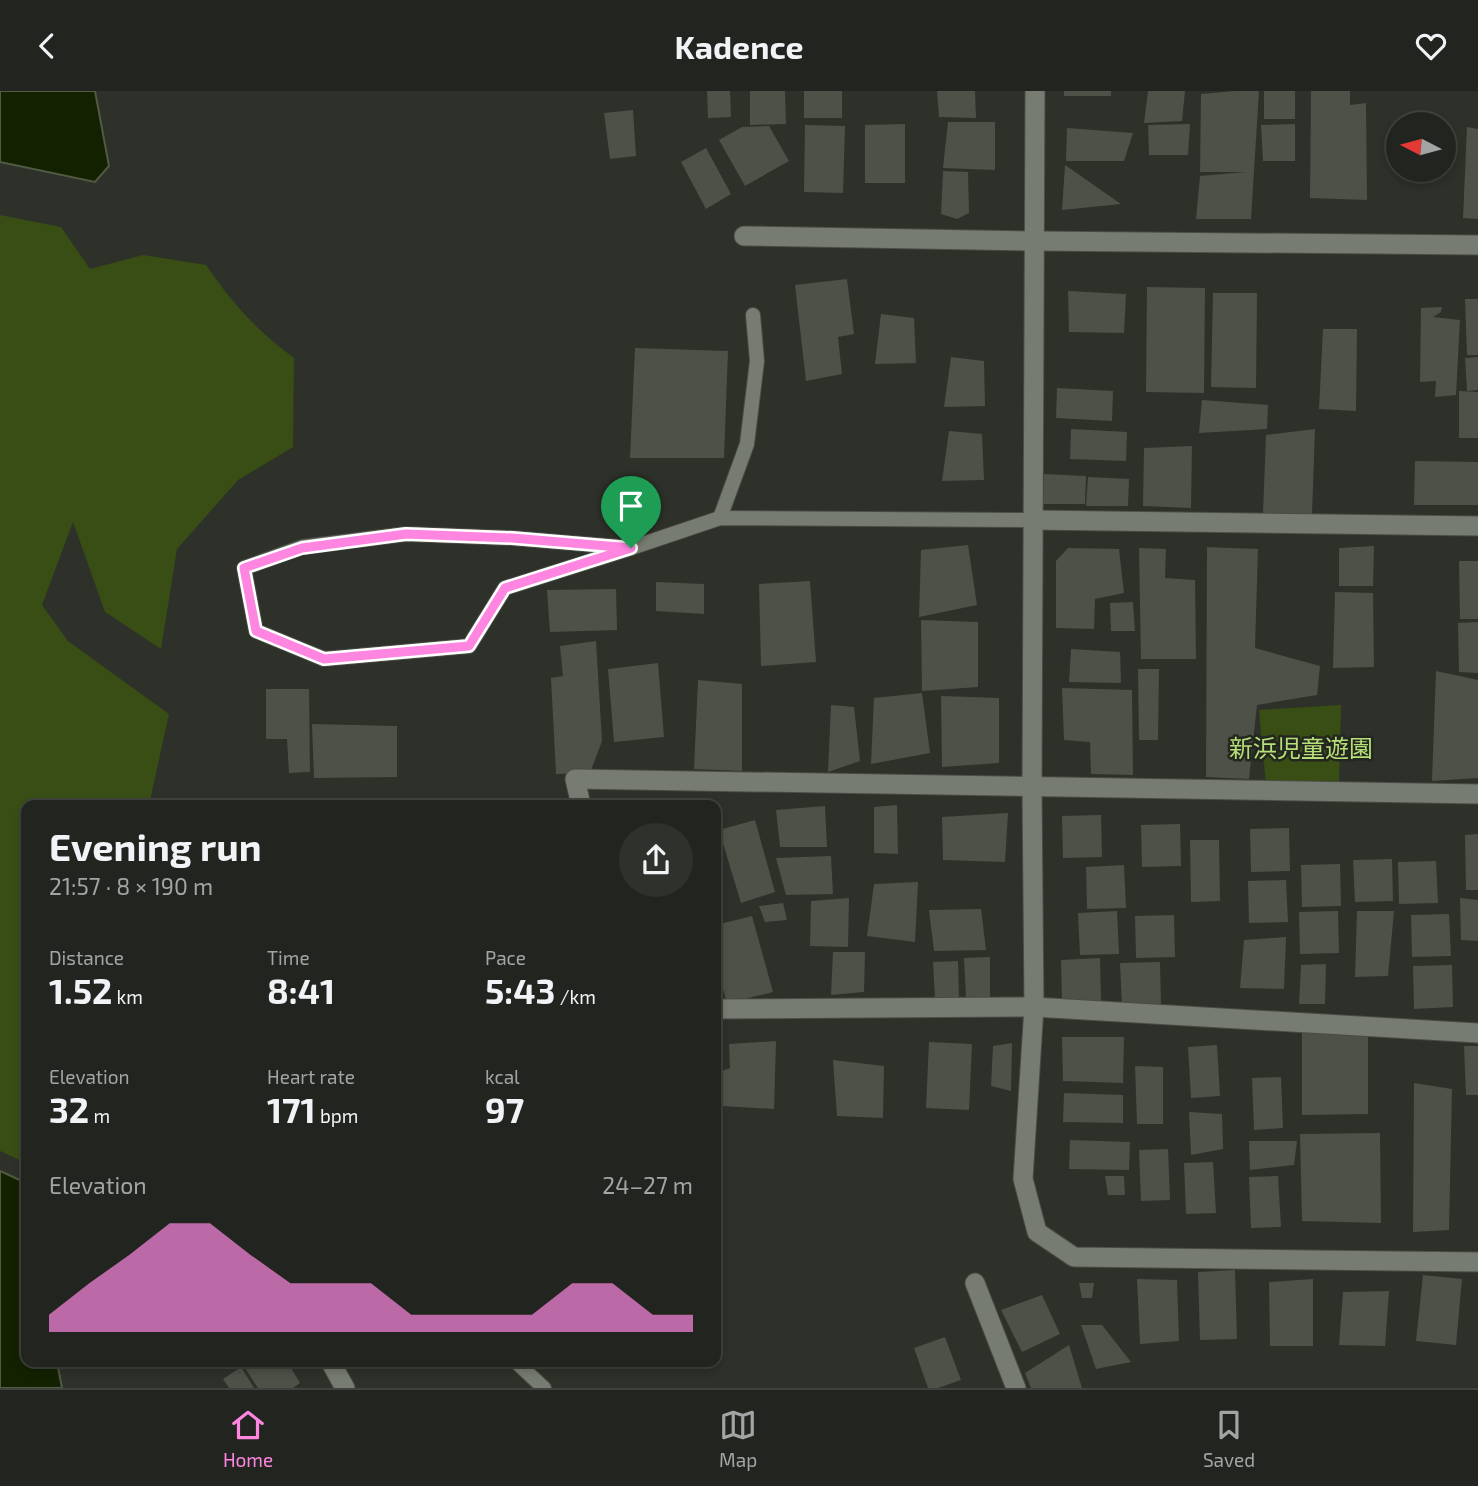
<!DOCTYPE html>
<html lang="en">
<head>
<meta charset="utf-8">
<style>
	body { margin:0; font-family:"Exo 2","Noto Sans JP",sans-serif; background:#2e312c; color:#f1f3f6; height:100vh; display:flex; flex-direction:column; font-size:26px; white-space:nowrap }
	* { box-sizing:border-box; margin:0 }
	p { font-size:23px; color:#a2a5a4 }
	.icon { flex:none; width:38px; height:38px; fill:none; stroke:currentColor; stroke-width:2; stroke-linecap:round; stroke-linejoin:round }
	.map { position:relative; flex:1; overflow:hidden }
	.details { position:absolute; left:21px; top:709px; width:700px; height:567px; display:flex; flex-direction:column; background:#22251f; border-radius:14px; box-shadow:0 4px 10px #0003,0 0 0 2px #3f423d }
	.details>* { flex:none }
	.needle { width:46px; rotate:276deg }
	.fabs { position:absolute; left:1386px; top:21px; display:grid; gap:14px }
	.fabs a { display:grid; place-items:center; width:70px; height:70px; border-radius:50%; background:#22251f; box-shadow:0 4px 10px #0003,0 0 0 2px #3f423d; font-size:35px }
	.pin { position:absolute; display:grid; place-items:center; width:60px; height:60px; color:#fff; margin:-72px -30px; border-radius:50% 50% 50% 0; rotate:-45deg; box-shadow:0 0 7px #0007 }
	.pin .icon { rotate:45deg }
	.round { display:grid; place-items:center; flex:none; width:74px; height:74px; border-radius:37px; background:#2e312c }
	.head { display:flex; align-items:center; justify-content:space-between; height:119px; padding:0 28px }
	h1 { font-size:38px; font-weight:700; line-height:52px }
	.figures { display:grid; grid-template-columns:repeat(3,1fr); gap:10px; height:119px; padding:7px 28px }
	.figures div { display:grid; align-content:center }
	.figures b { font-size:35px; font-weight:700 }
	.figures small { font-size:19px; font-weight:400 }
	.figures p { font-size:19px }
	.chart { height:196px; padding:14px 28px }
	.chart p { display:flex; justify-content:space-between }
	.chart svg { width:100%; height:126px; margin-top:7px; fill:#fe86e1; opacity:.7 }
	header { display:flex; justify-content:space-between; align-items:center; height:91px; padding:0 28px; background:#22251f; font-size:32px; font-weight:700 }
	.menu { display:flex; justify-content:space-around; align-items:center; height:98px; border-top:2px solid #3f423d; background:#22251f; font-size:19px; color:#a2a5a4 }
	.menu a { display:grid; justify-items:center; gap:4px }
	.menu .current { color:#fe86e1 }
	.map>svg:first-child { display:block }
	.green { fill:#394e14 }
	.water { fill:#142100; stroke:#515a42; stroke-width:2 }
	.building { fill:#4d5148 }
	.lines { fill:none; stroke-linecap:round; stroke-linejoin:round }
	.service-casing { stroke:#4a4d46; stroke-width:16 }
	.minor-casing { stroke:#4a4d46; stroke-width:21 }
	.tertiary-casing { stroke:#4a4d46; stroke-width:21 }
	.service { stroke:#777c72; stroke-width:14 }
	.minor { stroke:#777c72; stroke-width:19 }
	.tertiary { stroke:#777c72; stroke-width:19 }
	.route-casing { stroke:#fff; stroke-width:14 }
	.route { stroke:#fe86e1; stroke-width:9 }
	.labels { text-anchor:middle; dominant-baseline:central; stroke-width:5; stroke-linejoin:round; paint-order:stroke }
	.park-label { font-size:24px; fill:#b6df78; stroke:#24271f }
</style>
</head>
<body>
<header><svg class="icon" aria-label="back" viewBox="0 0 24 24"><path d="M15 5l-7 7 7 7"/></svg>Kadence<svg class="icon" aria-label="heart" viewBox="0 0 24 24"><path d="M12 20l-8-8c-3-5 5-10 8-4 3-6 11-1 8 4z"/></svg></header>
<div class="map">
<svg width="1478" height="1297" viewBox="0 0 1478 1297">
	<rect width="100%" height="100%" fill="#2d3129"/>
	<g class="green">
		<path d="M0,124L61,136L90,178L143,164L206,174C234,214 254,237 294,267L293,356L238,389L177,458L161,558L105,521L73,431L42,514L68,550L169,623L149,714H26V1072L0,1060Z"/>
		<path d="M1341,614L1339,695L1266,694L1259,619Z"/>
	</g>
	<g class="water">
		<path d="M0,0H95L109,75L95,91L0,71Z"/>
		<path d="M0,1080L26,1092V1270L57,1271L62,1297H0Z"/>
	</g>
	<g class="building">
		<path d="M707,0H730L731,26L708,27Z"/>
		<path d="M750,0H785L786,33L750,34Z"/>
		<rect x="804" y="0" width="38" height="27"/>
		<path d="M937,0H975L976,27L939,26Z"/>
		<rect x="1064" y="0" width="47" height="5"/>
		<path d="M1148,0H1185L1182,30L1144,32Z"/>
		<path d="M1234,0H1259L1251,128H1196L1200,85L1246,81H1200L1201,3Z"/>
		<rect x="1264" y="0" width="31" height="28"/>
		<path d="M1311,0H1350V14L1366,12L1367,109L1310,107Z"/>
		<path d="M633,19L636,65L610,68L604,22Z"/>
		<path d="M948,31H995V79L943,77Z"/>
		<path d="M905,33V92H865V34Z"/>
		<path d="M1190,33L1188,64H1149L1148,34Z"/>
		<path d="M1295,33V70H1263L1261,34Z"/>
		<path d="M805,34L845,35L843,102L804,101Z"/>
		<path d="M769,35L789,70L745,95L719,49L742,36Z"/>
		<path d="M1467,36L1478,38V128L1463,127Z"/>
		<path d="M1067,37L1133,42L1124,70H1066Z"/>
		<path d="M706,57L731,103L706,118L681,71Z"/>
		<path d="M1065,74L1121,113L1062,119Z"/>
		<path d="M943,80L968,81L969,122L957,128L941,123Z"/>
		<path d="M847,188L854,243L838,246L842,283L806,290L795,194Z"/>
		<path d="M1147,196L1205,197L1204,302L1146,301Z"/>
		<path d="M1068,200L1126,203L1124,242L1069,241Z"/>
		<path d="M1213,202H1257L1256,297L1211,296Z"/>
		<path d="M1465,208H1478V264H1467Z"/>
		<path d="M1442,216L1441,221L1433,226L1460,229L1456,304L1435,306L1436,290L1420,291L1421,217Z"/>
		<path d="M881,223L914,227L916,272L875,273Z"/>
		<path d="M1323,238H1357L1356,320L1319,318Z"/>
		<path d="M635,257L728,260L724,367H630Z"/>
		<path d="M951,266L984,270L985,315L944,316Z"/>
		<path d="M1478,266V299L1467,300L1465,267Z"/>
		<path d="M1057,297L1113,300L1112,330L1056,327Z"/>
		<path d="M1459,300L1478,301V347H1459Z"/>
		<path d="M1202,309L1268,314L1267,338L1199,342Z"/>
		<path d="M1071,338L1127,341L1126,370L1070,368Z"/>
		<path d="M1315,338L1312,423L1263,422L1266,344Z"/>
		<path d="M949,340L982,343L984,389L942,390Z"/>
		<path d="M1192,355L1191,417L1143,415L1144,357Z"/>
		<path d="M1415,370L1478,371V414H1414Z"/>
		<path d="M1044,383L1086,385L1085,413H1043Z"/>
		<path d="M1088,386L1129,388L1128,415H1086Z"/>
		<path d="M968,454L977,514L919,526L921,459Z"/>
		<path d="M1374,455L1373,495H1339V457Z"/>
		<path d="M1207,456L1258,458L1255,557L1320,575L1317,604L1257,614L1249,688L1206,686Z"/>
		<path d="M1068,457L1119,458L1124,502L1095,508L1094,538L1056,537V470Z"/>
		<path d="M1139,457L1166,458L1165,487L1195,489L1196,568H1141Z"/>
		<path d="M1459,470H1478V528H1460Z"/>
		<path d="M810,490L816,571L761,575L759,493Z"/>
		<path d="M656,491L704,493V523L656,520Z"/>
		<path d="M616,498L617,539L550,541L547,499Z"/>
		<path d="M1335,501L1373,502L1374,576L1333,577Z"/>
		<path d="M1133,511L1135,540H1111L1110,512Z"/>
		<path d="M921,529L978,531V596L922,600Z"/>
		<path d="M1478,531V582L1459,581L1458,532Z"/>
		<path d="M596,550L602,650L590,682L556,683L551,587L563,585L560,555Z"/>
		<path d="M1071,558L1120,561L1121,592L1069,591Z"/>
		<path d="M658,572L664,646L614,651L608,578Z"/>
		<path d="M1138,578H1159L1158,649H1139Z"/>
		<path d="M1436,580L1478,589V687L1432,690Z"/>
		<path d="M698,589L742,593V680L694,678Z"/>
		<path d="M1062,597L1132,599L1133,684L1091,683L1090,651L1064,649Z"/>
		<path d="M266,598H309L310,681L289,682L287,648H266Z"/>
		<path d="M922,602L930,662L871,673L874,607Z"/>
		<path d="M941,605L999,607V672L942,676Z"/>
		<path d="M831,614L854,616L860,670L828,681Z"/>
		<path d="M312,633L397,635V686L314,687Z"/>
		<path d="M897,714L898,763L874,762V716Z"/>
		<path d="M825,715L827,756H780L776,719Z"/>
		<path d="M1008,722L1005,771L943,769L942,726Z"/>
		<path d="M1101,724L1102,766L1063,767L1062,725Z"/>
		<path d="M755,729L775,801L741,812L719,739Z"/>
		<path d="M1180,733L1181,775L1142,776L1141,734Z"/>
		<path d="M1289,737L1290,780L1251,781L1250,738Z"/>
		<path d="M1478,743V799H1466L1465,744Z"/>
		<path d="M1190,749H1219L1220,810L1191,811Z"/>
		<path d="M831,765L833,803L786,804L776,767Z"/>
		<path d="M1392,768L1393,810L1355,811L1353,769Z"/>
		<path d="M1436,770L1438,812L1399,813L1398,771Z"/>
		<path d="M1340,773L1341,815L1302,816L1301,774Z"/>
		<path d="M1124,774L1126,817L1087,818L1086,776Z"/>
		<path d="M1286,789L1288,831L1249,832L1248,790Z"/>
		<path d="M918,791L915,851L867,845L874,793Z"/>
		<path d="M849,807L848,856L810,855L811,810Z"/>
		<path d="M1460,807L1478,809V850L1461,849Z"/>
		<path d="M783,812L787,829L765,831L759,815Z"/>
		<path d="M981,818L986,859L934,860L929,819Z"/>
		<path d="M1117,820L1119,863L1080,864L1078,822Z"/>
		<path d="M1338,820L1339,862L1300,863L1299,821Z"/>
		<path d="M1357,820H1394L1388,885L1355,886Z"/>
		<path d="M1449,823L1451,865L1412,866L1411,824Z"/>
		<path d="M1174,824L1175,866L1136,867L1135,825Z"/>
		<path d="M752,825L773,901L727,912L716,874V834Z"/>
		<path d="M1286,846L1284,898L1240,897L1244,849Z"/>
		<path d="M833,861H865L864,901L831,904Z"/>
		<path d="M990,866V906L966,907L964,867Z"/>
		<path d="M1100,867L1101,910L1062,911L1061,869Z"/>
		<path d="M958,870L959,908H935L933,871Z"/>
		<path d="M1160,871L1161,913L1122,915L1120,872Z"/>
		<path d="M1326,873L1325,913H1299L1301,874Z"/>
		<path d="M1452,874L1453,916L1414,918L1413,875Z"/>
		<path d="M1302,941H1368V1023L1302,1024Z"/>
		<path d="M1062,946H1124L1123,992L1063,990Z"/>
		<path d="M776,950L774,1018L722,1015V980L730,977L729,953Z"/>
		<path d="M929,951L972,953L969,1019L926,1017Z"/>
		<path d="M1012,952L1011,1000L991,995L993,955Z"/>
		<path d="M1217,954L1220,1005L1191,1007L1188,956Z"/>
		<path d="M1464,955H1478V1004H1466Z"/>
		<path d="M833,969L884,975L883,1027L837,1025Z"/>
		<path d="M1135,975L1163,976V1033H1137Z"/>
		<path d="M1281,986L1283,1037L1254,1039L1252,987Z"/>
		<path d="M1414,992L1452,998L1449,1139L1413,1141Z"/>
		<path d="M1064,1002L1123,1004V1032L1063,1031Z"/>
		<path d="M1189,1021L1222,1023L1223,1058L1191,1064Z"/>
		<path d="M1380,1042L1381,1132L1302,1130L1300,1043Z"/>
		<path d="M1070,1049L1130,1051L1129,1079L1069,1078Z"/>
		<path d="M1249,1050H1297L1294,1074L1250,1079Z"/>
		<path d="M1168,1058L1170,1109L1141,1110L1139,1059Z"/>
		<path d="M1213,1071L1216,1122L1186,1123L1184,1072Z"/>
		<path d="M1105,1085H1124L1125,1104H1108Z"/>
		<path d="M1278,1085L1281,1136L1251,1137L1249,1086Z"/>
		<path d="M1235,1179L1237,1248L1200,1249L1198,1181Z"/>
		<path d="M1423,1184L1462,1188L1456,1254L1416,1250Z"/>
		<path d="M1137,1188L1177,1189L1179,1250L1140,1253Z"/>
		<path d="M1313,1188V1255H1270L1269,1191Z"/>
		<path d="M1079,1192H1094L1092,1207H1082Z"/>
		<path d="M1389,1200L1385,1255L1339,1254L1343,1201Z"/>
		<path d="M1042,1204L1060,1243L1022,1261L1001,1219Z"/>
		<path d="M1081,1234H1102L1131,1271L1096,1278Z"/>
		<path d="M945,1246L961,1289L938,1297H928L914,1257Z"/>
		<path d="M1069,1254L1082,1297H1031L1025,1282Z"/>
		<path d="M248,1270H287L300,1292L293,1297H258L243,1274Z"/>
		<path d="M241,1276L254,1297H229L223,1288Z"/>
	</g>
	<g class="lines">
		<g class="service-casing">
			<g id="service">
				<path d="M720,427L747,353L757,270L753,224"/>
				<path d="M631,457L505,497L469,555L324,568L256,540L244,477L302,456L406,443L512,447L631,457L720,427L1033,429"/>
				<path d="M515,1270L544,1297"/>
			</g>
		</g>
		<g class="minor-casing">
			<g id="minor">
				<path d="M1035,0L1032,697L1034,916L1023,1088L1037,1141L1074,1166L1478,1171"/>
				<path d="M1033,429L1478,435"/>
				<path d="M581,714L575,688L1478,703"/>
				<path d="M716,918L1034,916L1478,942"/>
				<path d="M975,1192L1016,1297"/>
				<path d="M330,1270L345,1297"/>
			</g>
		</g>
		<g class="tertiary-casing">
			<path id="tertiary" d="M744,145L1035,150L1478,154"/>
		</g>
		<use href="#service" class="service"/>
		<use href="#minor" class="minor"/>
		<use href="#tertiary" class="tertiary"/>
	</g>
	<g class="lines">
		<g class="route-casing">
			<path id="route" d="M406,443L512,447L631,457L505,497L469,555L324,568L256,540L244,477L302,457Z"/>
		</g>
		<use href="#route" class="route"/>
	</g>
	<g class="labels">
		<g class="park-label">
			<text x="1301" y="656">新浜児童遊園</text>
		</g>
	</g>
</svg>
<div class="fabs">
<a><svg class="needle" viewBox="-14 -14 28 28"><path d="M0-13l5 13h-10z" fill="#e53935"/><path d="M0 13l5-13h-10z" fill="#a2a5a4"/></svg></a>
</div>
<div class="pin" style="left:631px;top:457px;background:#1e9e55"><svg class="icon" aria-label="arrive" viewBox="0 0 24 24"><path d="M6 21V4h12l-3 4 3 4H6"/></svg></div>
<section class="details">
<div class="head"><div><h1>Evening run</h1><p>21:57 · 8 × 190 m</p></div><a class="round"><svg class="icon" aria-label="share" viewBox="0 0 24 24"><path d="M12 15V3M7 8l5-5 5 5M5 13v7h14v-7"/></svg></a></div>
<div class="figures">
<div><p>Distance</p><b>1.52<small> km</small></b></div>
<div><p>Time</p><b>8:41</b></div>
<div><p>Pace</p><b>5:43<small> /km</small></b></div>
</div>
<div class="figures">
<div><p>Elevation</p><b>32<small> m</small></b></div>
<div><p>Heart rate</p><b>171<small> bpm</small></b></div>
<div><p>kcal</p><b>97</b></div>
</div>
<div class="chart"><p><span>Elevation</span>24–27 m</p>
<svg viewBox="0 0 160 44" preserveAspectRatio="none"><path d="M0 44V38L10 27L20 17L30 6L40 6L50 17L60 27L70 27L80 27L90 38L100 38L110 38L120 38L130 27L140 27L150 38L160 38V44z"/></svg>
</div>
</section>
</div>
<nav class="menu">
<a class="current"><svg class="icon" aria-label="home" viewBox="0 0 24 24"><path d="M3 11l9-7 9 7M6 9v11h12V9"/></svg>Home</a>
<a><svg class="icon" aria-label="map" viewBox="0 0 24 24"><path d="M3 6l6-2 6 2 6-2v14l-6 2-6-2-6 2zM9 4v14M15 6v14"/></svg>Map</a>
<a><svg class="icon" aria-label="saved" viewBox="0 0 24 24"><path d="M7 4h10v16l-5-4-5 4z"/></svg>Saved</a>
</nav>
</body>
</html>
